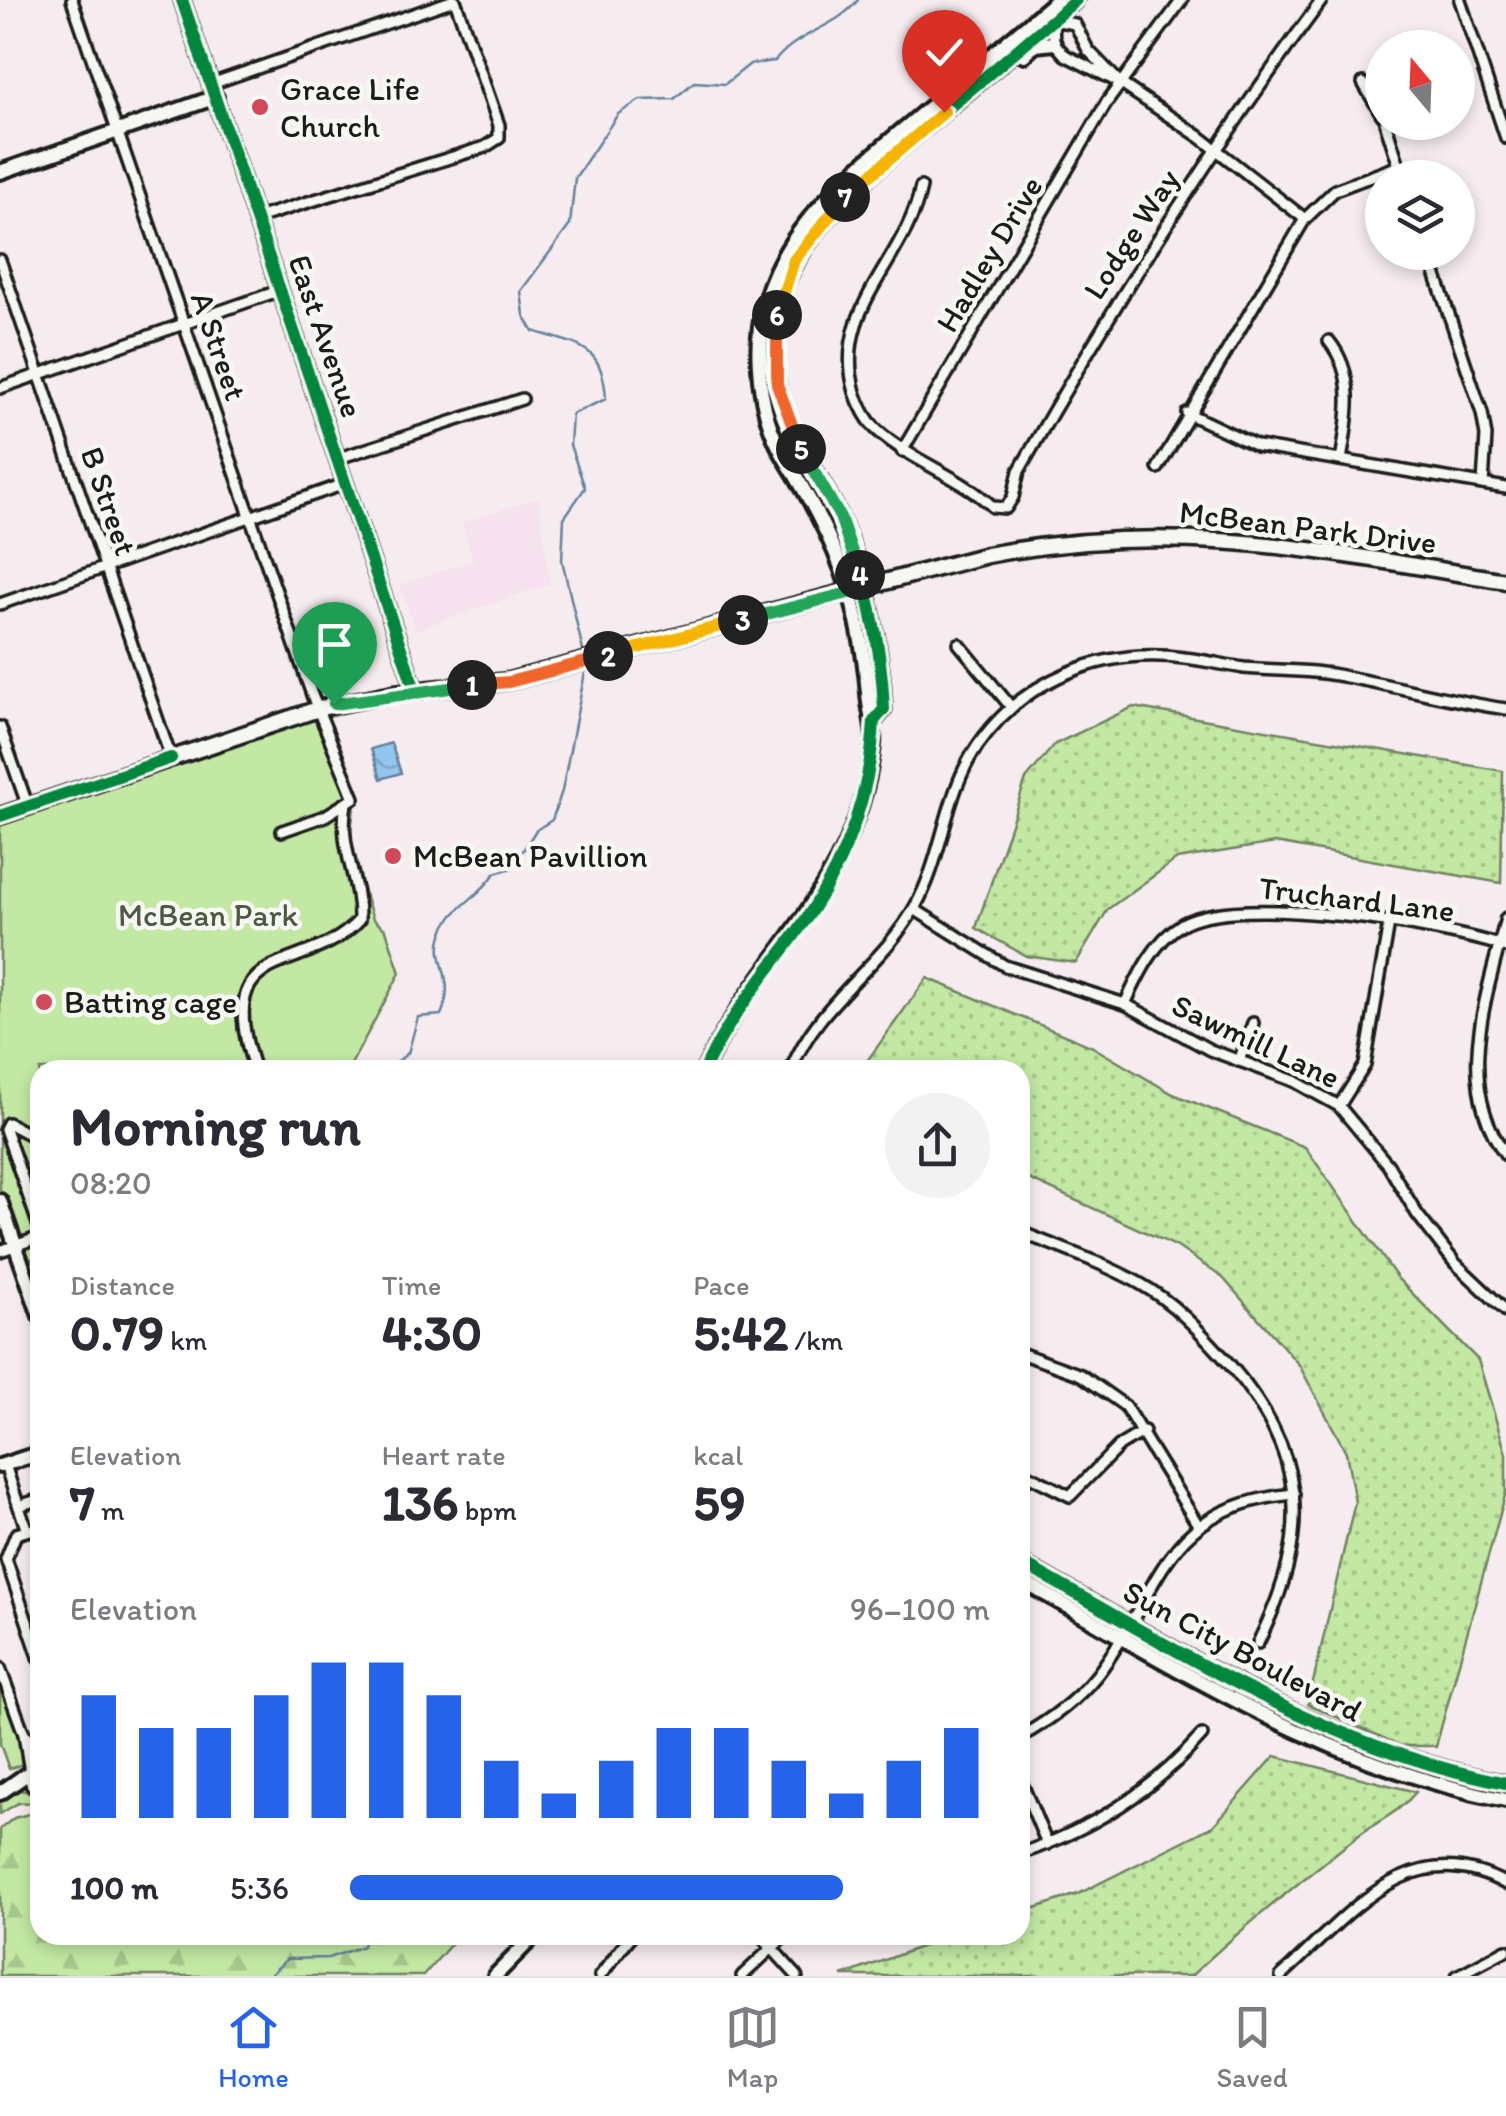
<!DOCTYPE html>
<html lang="en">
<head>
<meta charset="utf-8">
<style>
	body { margin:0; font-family:Itim,sans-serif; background:#f2f2f3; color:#2b2b33; height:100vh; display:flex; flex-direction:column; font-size:38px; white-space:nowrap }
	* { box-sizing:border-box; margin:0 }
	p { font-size:32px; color:#7c7c81 }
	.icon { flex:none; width:55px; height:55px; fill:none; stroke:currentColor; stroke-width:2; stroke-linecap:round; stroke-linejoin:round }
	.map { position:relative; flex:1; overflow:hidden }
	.panel { position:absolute; left:30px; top:1060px; width:1000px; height:885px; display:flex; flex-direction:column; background:#fff; border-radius:30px; box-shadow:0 5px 15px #0003 }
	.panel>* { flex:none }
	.needle { width:65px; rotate:341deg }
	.tools { position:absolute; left:1365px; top:30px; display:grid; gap:20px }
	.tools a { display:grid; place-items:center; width:110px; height:110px; border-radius:50%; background:#fff; box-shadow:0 5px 15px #0003; font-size:50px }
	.pin { position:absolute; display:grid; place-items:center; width:85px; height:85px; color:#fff; margin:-102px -42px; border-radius:50% 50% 50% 0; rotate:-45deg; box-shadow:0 0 10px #0007 }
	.pin .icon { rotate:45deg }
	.km { position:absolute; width:50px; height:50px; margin:-25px; border-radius:50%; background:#222; color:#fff; font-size:28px; line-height:50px; text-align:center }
	.round { display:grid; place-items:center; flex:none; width:105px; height:105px; border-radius:52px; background:#f2f2f3 }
	.head { display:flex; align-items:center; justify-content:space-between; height:170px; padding:0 40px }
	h1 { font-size:55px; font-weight:700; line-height:75px }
	.figures { display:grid; grid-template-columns:repeat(3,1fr); gap:15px; height:170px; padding:10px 40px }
	.figures div { display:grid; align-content:center }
	.figures b { font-size:50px; font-weight:700 }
	.figures small { font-size:28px; font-weight:400 }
	.figures p { font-size:28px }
	.chart { height:280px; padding:20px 40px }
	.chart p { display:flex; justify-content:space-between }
	.chart svg { width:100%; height:180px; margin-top:10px; stroke:#2563eb; stroke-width:6 }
	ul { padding:0 40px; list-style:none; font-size:32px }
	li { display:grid; grid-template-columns:160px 120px 1fr; align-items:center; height:75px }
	li i { height:25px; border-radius:12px; background:#2563eb }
	.dock { display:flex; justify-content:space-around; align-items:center; height:140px; border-top:2px solid #e1e1e2; background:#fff; font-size:28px; color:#7c7c81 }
	.dock a { display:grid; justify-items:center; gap:5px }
	.dock .on { color:#2563eb }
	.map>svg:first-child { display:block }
	.built { fill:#f6e1ee }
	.grass { fill:url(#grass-dots); stroke:#6f8260; stroke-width:2.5 }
	.forest { fill:url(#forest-firs); stroke:#6f8260; stroke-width:2.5 }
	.park { fill:#c2e8a3; stroke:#6f8260; stroke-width:2.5 }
	.water { fill:url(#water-waves); stroke:#63829b; stroke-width:2.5 }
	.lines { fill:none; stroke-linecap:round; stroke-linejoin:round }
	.stream { stroke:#63829b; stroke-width:2.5 }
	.street-casing { stroke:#1c1c1c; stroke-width:16 }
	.secondary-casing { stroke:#1c1c1c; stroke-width:20 }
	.primary-casing { stroke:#1c1c1c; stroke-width:21 }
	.street { stroke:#f6f6f2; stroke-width:9 }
	.secondary { stroke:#f6f6f2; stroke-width:12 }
	.primary { stroke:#f6f6f2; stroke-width:14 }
	.cycleway-casing { stroke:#f6f6f2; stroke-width:19 }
	.cycleway { stroke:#00873e; stroke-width:12 }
	.split-1-casing { stroke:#fff; stroke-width:20 }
	.split-2-casing { stroke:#fff; stroke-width:20 }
	.split-3-casing { stroke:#fff; stroke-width:20 }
	.split-4-casing { stroke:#fff; stroke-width:20 }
	.split-5-casing { stroke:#fff; stroke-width:20 }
	.split-6-casing { stroke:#fff; stroke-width:20 }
	.split-7-casing { stroke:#fff; stroke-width:20 }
	.split-8-casing { stroke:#fff; stroke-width:20 }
	.split-1 { stroke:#22a559; stroke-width:12 }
	.split-2 { stroke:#f0652b; stroke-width:12 }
	.split-3 { stroke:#f5b400; stroke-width:12 }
	.split-4 { stroke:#22a559; stroke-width:12 }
	.split-5 { stroke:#22a559; stroke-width:12 }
	.split-6 { stroke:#f0652b; stroke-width:12 }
	.split-7 { stroke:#f5b400; stroke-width:12 }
	.split-8 { stroke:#f5b400; stroke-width:12 }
	.poi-dot { fill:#d1495b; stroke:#f6f6f2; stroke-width:4 }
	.labels { text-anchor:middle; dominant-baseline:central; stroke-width:9; stroke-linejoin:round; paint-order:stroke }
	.poi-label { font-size:32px; fill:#1c1c1c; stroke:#f6f6f2; text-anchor:start }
	.street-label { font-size:32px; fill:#1c1c1c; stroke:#f6f6f2 }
	.park-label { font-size:32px; fill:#4e5944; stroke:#f6f6f2 }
</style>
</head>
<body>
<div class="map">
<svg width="1506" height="1976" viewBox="0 0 1506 1976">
	<defs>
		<pattern id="grass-dots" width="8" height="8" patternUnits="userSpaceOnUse" patternTransform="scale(2.5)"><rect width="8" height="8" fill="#c2e8a3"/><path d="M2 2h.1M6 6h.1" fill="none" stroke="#a6c68c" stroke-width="1.8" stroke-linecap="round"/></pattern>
		<pattern id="forest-firs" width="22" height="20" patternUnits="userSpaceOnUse" patternTransform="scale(2.5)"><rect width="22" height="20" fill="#c2e8a3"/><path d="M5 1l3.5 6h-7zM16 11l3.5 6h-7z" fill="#a6c68c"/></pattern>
		<pattern id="water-waves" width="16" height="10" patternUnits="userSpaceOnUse" patternTransform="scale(2.5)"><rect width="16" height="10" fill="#92c6ef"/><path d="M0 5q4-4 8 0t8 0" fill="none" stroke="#7daacc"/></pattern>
	</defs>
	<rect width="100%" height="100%" fill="#f6ecf0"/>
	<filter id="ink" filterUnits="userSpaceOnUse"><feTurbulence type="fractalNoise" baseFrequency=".01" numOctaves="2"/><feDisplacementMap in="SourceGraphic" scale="20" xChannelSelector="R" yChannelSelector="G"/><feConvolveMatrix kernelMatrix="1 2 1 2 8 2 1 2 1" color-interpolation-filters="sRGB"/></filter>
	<g filter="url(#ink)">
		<path class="built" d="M539,497L550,584L415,630L400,585L473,560L462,523Z"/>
		<g class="grass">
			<path d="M1133,707L1503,771L1501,883L1275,843L1177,859L1108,909L1076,963L1026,956L976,928L1026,779L1055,744Z"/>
			<path d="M927,978L1091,1046L1173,1094L1305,1147L1398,1279L1478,1360L1506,1454V1492L1436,1746H1401L1308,1704L1355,1502L1346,1452L1299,1365L1223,1278L1176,1246L1020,1175V1070L862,1068Z"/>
			<path d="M1275,1756L1416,1792C1397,1815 1376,1821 1354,1839C1298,1883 1243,1927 1191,1976H842L952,1935H1020V1913L1078,1894L1213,1826Z"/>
		</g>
		<path class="forest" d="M40,1811V1935H459L423,1976H0V1829L14,1818Z"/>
		<g class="park">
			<path d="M322,713L355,800L349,847L373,919L386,930L400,973L348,1070H40V1256L24,1262L0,1192V823Z"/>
			<path d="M0,1673L34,1760L9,1769L0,1744Z"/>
			<path d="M14,1789L40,1794V1802L18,1803L0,1814V1796Z"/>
		</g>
		<path class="water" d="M391,743L401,773L381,779L371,749Z"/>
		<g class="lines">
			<g class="stream">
				<path d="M584,655L562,560L564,518L585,488L570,445L572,414L606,399C603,344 580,346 533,331L524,315L521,291L570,225L575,178L618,114L640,100L674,99L694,82L725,84L750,64L775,61C799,31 836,28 858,0"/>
				<path d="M387,1070L408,1053L418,1017L441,1015C457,979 434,963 441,938C449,907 479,899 495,873L512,868L536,830L552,820L562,791L586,667"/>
				<path d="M269,1976L287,1959L328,1958L363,1946L366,1935"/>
			</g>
			<g class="street-casing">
				<g id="street">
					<path d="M72,0L312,695L354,798L325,816L282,831"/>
					<path d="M1460,0L1506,138"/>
					<path d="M1120,83L1088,50L1075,24L1053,20L1054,43L1065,55L1120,83L1200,137L1305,219"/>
					<path d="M1363,83L1382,115"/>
					<path d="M211,84L454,0"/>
					<path d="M1385,122L1403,178"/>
					<path d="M921,187C906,262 831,309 855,392C859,405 868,422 878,431C913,462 960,476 993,507L1006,508L1013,497L1019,471C1111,308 1210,151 1322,0"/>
					<path d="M257,218L485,147L499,138V125L455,0"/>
					<path d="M1428,252L1482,413L1486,436L1483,484"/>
					<path d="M0,260L171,758"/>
					<path d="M1329,341C1357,376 1348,419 1341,460"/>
					<path d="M0,388L281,290"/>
					<path d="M1187,413L1257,446L1506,488"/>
					<path d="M902,451L1107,102L1182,0"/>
					<path d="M339,458L522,399"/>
					<path d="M1158,468L1305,219L1335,190L1399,166"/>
					<path d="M0,604L347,483"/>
					<path d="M959,644L1011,707"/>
					<path d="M0,727L28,807"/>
					<path d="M914,909L1005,966L1125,1004L1210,1050L1294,1081L1339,1106L1388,1165L1417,1214L1455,1263L1506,1311"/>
					<path d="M1506,918C1487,996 1453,1083 1506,1155"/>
					<path d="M1125,1004C1138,976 1154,941 1182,924C1238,892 1443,926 1506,947"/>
					<path d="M1239,1061L1253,1023"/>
					<path d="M255,1070C209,938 307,978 359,920C360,878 338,849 346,803"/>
					<path d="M791,1070C816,1004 881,967 915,907C944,856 944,794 978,745C1024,679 1104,647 1184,658C1204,660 1224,665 1244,668C1277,671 1310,669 1342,676C1397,686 1450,701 1506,709"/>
					<path d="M1339,1106L1365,1065L1389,923"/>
					<path d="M40,1154L34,1137L8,1123L5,1129L40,1229"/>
					<path d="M1020,1232C1060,1248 1101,1262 1139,1283C1173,1302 1198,1329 1224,1358C1308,1453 1313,1531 1258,1643"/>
					<path d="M0,1251L40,1237"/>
					<path d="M1020,1353L1081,1375L1125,1406L1198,1525"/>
					<path d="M5,1465L26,1528"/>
					<path d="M1020,1471L1070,1496L1119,1446L1144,1431"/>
					<path d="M19,1506L40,1499"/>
					<path d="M40,1527L16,1534L6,1559L40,1660"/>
					<path d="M0,1668L24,1734L30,1772"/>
					<path d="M24,1734L40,1753"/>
					<path d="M1020,1737C1049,1721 1076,1701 1097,1675C1164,1587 1161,1506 1294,1494"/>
					<path d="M1020,1779L1047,1844"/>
					<path d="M1020,1854C1093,1828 1151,1793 1202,1735"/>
					<path d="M760,1935L797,1976"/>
					<path d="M600,1976L632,1935"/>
					<path d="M742,1976L786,1935"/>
					<path d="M1281,1976C1348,1916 1409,1831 1506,1884"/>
					<path d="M1457,1976L1506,1950"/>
				</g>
			</g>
			<g class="secondary-casing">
				<g id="secondary">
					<path d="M182,0L415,690"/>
					<path d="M1024,55L1035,45L1054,43"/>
					<path d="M0,172L216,97"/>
					<path d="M874,721L884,709C881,643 867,577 840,517C827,487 806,461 793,431C728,288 834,205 931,123C980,82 1028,41 1076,0"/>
					<path d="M704,1070C760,952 858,886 873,745C875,726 869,711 868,693C860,600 835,538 786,460C768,431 761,400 759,367C750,251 838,185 918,117C964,78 1010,39 1057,0"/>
					<path d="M0,1201L40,1316"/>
					<path d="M0,1466L40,1453"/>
					<path d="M1020,1562C1178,1650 1326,1748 1506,1783"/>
					<path d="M1020,1580C1183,1670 1319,1763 1506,1800"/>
					<path d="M0,1793L30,1772L33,1784L40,1790"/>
					<path d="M495,1976L535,1935"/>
				</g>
			</g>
			<g class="primary-casing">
				<path id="primary" d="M0,816L321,708L394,693L509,681L987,555C1175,519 1321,551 1506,581"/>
			</g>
			<use href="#street" class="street"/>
			<use href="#secondary" class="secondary"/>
			<use href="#primary" class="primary"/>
			<g class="cycleway-casing">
				<g id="cycleway">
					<path d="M182,0L415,690"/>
					<path d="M0,816L171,758"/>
					<path d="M704,1070C730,1016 759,983 794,936C842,872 870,800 874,721L884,709C881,643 867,577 840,517C827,487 806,461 793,431C728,288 834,205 931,123C980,82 1028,41 1076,0"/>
					<path d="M1020,1562C1178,1650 1326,1748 1506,1783"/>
				</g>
			</g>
			<use href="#cycleway" class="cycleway"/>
		</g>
	</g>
	<g class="lines" filter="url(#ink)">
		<g class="split-1-casing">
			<path id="split-1" d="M334,704L472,685"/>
		</g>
		<g class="split-2-casing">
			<path id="split-2" d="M472,685L509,682L608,656"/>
		</g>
		<g class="split-3-casing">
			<path id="split-3" d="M608,656L743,620"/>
		</g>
		<g class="split-4-casing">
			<path id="split-4" d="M743,620L864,589L860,575"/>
		</g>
		<g class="split-5-casing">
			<path id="split-5" d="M801,449L840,517L860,575"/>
		</g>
		<g class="split-6-casing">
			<path id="split-6" d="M777,315V384L801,449"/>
		</g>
		<g class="split-7-casing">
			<path id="split-7" d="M777,315L794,260L845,197"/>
		</g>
		<g class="split-8-casing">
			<path id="split-8" d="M845,197L944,112"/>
		</g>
		<use href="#split-1" class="split-1"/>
		<use href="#split-2" class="split-2"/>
		<use href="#split-3" class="split-3"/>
		<use href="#split-4" class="split-4"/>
		<use href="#split-5" class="split-5"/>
		<use href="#split-6" class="split-6"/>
		<use href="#split-7" class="split-7"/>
		<use href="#split-8" class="split-8"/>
	</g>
	<g class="poi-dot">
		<circle cx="260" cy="107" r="10"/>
		<circle cx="393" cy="856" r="10"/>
		<circle cx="44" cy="1002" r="10"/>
	</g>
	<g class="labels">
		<g class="poi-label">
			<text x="280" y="89">Grace Life<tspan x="280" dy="37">Church</tspan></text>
			<text x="413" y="856">McBean Pavillion</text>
			<text x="64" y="1002">Batting cage</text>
		</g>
		<g class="street-label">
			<text transform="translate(1131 234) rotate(-57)">Lodge Way</text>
			<text transform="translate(989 254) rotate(-59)">Hadley Drive</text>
			<text transform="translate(326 336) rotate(71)">East Avenue</text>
			<text transform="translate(219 346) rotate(71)">A Street</text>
			<text transform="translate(109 501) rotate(71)">B Street</text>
			<text transform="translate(1308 527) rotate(7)">McBean Park Drive</text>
			<text transform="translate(1357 899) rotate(7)">Truchard Lane</text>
			<text transform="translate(1256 1041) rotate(25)">Sawmill Lane</text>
			<text transform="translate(1243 1651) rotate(28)">Sun City Boulevard</text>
		</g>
		<g class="park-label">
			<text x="208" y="915">McBean Park</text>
		</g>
	</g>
</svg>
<div class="tools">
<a><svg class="needle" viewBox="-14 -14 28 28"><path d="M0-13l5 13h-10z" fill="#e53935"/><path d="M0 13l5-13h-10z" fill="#7c7c81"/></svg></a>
<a><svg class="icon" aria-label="layers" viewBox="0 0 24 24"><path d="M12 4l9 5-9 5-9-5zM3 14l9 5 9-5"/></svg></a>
</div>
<div class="pin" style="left:334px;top:704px;background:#1e9e55"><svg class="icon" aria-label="arrive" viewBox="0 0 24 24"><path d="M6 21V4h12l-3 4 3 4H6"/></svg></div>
<div class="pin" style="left:944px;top:112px;background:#d93025"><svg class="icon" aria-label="check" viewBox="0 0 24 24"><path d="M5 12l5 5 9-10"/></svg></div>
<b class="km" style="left:472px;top:685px">1</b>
<b class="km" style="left:608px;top:656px">2</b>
<b class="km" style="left:743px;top:620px">3</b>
<b class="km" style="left:860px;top:575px">4</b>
<b class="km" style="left:801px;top:449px">5</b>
<b class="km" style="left:777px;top:315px">6</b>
<b class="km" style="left:845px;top:197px">7</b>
<section class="panel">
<div class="head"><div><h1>Morning run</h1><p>08:20</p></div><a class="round"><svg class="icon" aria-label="share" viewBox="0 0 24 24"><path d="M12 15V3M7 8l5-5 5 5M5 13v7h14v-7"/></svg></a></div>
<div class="figures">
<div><p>Distance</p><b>0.79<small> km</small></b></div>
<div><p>Time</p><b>4:30</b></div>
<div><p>Pace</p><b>5:42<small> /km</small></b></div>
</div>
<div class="figures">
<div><p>Elevation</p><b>7<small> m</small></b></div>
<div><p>Heart rate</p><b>136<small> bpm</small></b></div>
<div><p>kcal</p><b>59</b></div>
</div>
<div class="chart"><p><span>Elevation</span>96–100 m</p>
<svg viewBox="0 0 160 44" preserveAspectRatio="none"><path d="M5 44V14M15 44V22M25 44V22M35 44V14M45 44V6M55 44V6M65 44V14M75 44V30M85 44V38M95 44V30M105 44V22M115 44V22M125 44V30M135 44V38M145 44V30M155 44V22"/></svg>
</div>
<ul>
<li><b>100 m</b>5:36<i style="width:77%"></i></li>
</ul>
</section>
</div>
<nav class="dock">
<a class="on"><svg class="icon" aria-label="home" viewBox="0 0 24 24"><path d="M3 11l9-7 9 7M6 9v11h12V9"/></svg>Home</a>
<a><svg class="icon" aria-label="map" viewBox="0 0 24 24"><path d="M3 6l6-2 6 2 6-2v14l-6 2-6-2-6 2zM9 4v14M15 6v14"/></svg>Map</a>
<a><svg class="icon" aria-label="saved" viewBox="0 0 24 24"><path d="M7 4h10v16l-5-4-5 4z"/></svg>Saved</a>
</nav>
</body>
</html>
